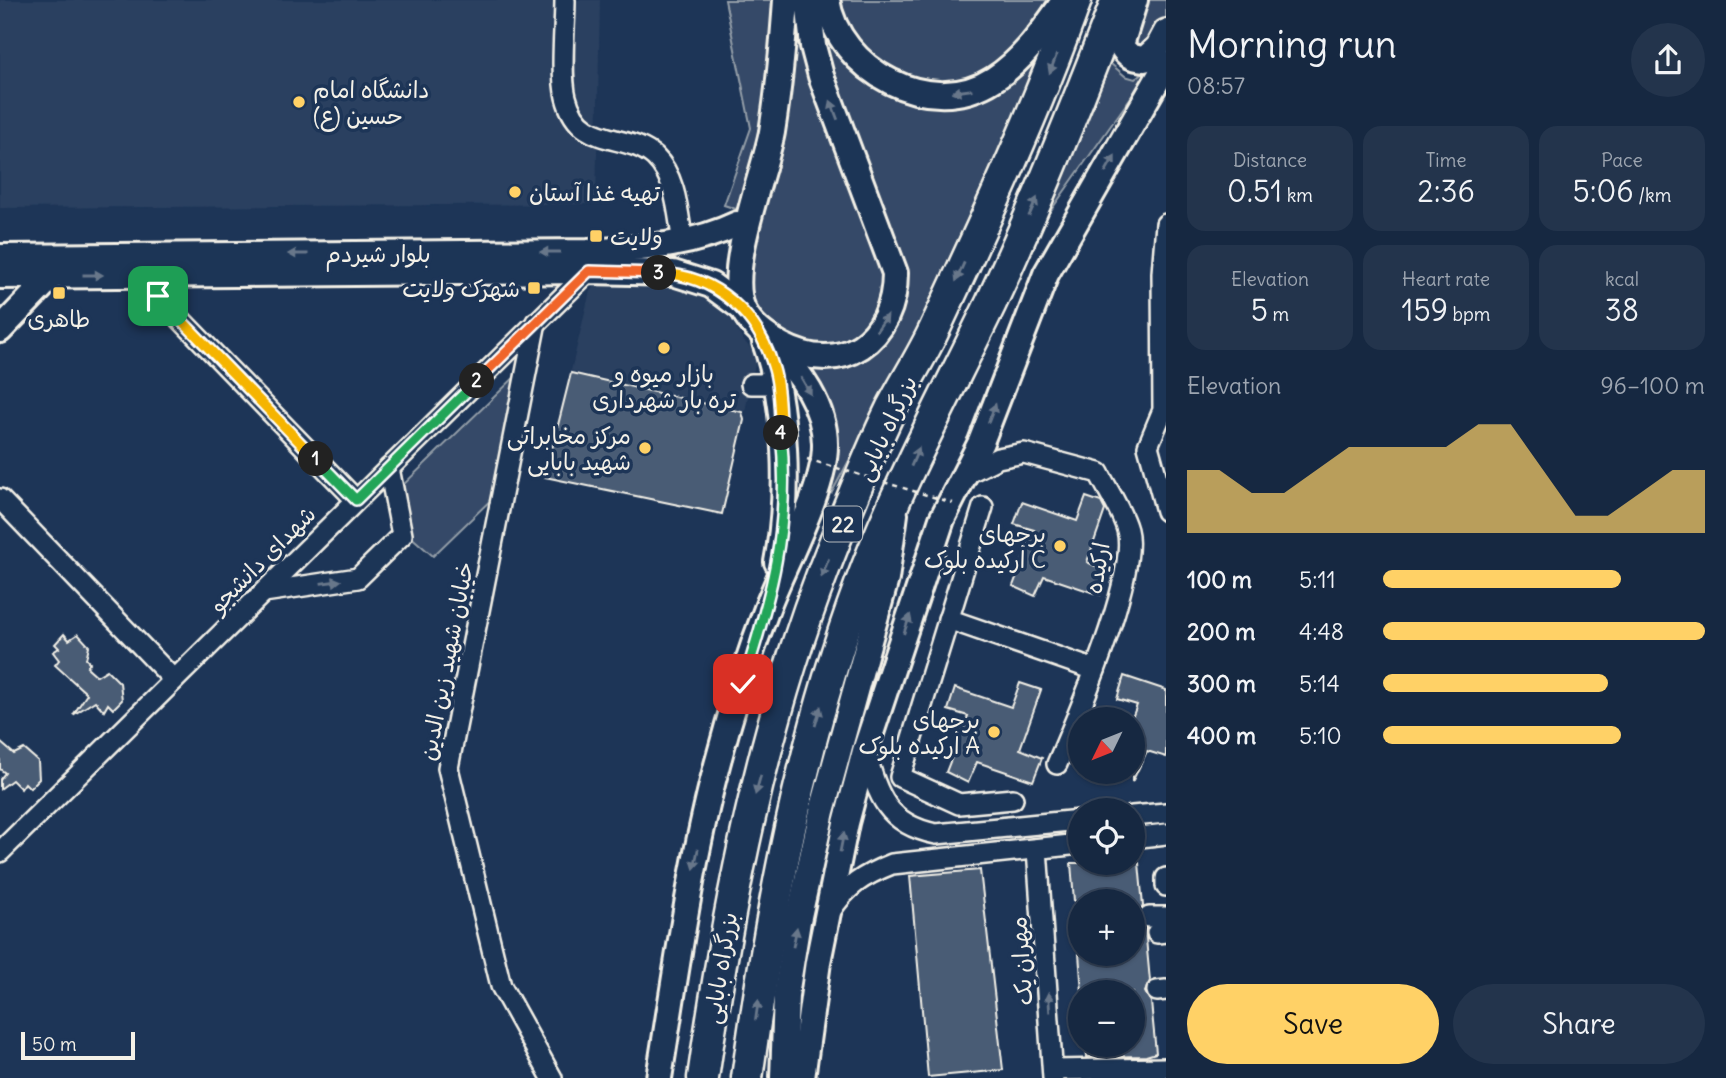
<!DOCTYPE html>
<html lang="en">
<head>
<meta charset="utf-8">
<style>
	body { margin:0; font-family:Delius,"Playpen Sans Arabic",sans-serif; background:#23344c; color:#f1f3f6; height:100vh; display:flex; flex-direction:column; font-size:26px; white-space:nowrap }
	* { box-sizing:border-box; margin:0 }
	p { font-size:23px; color:#9ea6b1 }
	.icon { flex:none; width:38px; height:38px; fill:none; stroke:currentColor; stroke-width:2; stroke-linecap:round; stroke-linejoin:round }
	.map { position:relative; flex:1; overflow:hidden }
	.panel { display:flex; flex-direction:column; background:#162841; width:560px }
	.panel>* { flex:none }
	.needle { width:46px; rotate:227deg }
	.fabs { position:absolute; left:1068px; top:707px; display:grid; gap:14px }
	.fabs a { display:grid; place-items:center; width:77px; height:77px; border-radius:50%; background:#162841; box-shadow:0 2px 5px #0004,0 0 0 2px #35445a; font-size:35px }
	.scale { position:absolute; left:21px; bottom:18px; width:114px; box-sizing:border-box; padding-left:7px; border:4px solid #f4f1e8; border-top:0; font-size:19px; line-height:24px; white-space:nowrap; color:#f4f1e8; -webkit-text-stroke:5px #1d3557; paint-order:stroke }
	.pin { position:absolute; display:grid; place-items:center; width:60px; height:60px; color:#fff; margin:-30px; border-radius:14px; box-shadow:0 4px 10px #0006 }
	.km { position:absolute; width:35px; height:35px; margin:-18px; border-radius:50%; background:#222; color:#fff; font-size:19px; line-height:35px; text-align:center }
	.round { display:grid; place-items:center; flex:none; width:74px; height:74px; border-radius:37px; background:#23344c }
	.head { display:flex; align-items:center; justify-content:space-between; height:119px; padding:0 21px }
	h1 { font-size:38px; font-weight:600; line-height:52px }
	.stats { display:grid; grid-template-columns:repeat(3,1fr); gap:10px; height:119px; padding:7px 21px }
	.stats div { display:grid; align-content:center; border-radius:18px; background:#23344c; text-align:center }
	.stats b { font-size:30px; font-weight:600 }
	.stats small { font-size:19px; font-weight:400 }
	.stats p { font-size:19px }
	.chart { height:196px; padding:14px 21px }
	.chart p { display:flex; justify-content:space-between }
	.chart svg { width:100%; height:126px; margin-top:7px; fill:#ffd166; opacity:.7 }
	.button { display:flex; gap:14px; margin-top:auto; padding:14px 21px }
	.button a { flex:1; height:80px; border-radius:42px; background:#ffd166; color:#111; font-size:28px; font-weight:600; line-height:80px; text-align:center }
	.button a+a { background:#23344c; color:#f1f3f6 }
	ul { padding:0 21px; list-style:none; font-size:23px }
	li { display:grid; grid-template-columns:112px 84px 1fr; align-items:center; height:52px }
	li i { height:18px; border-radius:9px; background:#ffd166 }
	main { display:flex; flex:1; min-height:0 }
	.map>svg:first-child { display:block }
	.built { fill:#2a4060 }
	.green { fill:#354a67; stroke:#949ea8; stroke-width:2 }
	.building { fill:#485b74; stroke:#f4f1e8; stroke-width:2 }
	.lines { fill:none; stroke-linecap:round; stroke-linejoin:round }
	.minor-casing { stroke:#f4f1e8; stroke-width:24 }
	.major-casing { stroke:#f4f1e8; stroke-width:30 }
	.highway-casing { stroke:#f4f1e8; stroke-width:35 }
	.minor { stroke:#1d3557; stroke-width:19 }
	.major { stroke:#1d3557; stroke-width:24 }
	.highway { stroke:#1d3557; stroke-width:30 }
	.path-bridge { stroke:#f4f1e8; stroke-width:2.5; stroke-dasharray:5 5; stroke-linecap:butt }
	.oneway { fill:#68778a }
	.split-1-casing { stroke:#fff; stroke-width:14 }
	.split-2-casing { stroke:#fff; stroke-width:14 }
	.split-3-casing { stroke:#fff; stroke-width:14 }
	.split-4-casing { stroke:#fff; stroke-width:14 }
	.split-5-casing { stroke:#fff; stroke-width:14 }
	.split-1 { stroke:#f5b400; stroke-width:9 }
	.split-2 { stroke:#22a559; stroke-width:9 }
	.split-3 { stroke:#f0652b; stroke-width:9 }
	.split-4 { stroke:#f5b400; stroke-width:9 }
	.split-5 { stroke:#22a559; stroke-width:9 }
	.poi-dot { fill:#ffd166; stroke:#1d3557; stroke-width:2.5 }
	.labels { text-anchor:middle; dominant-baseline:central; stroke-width:7; stroke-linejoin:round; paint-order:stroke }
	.shield { fill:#1d3557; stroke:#b4b9bc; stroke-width:2 }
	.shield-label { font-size:21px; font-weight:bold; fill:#f4f1e8 }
	.poi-label { font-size:23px; fill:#f4f1e8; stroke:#1d3557; text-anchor:end }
	.street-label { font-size:23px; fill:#f4f1e8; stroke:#1d3557 }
</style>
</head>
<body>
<main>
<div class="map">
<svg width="1166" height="1078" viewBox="0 0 1166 1078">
	<rect width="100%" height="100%" fill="#1d3557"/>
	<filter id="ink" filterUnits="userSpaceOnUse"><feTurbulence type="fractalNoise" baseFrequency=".0143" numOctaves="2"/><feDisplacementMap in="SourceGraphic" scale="14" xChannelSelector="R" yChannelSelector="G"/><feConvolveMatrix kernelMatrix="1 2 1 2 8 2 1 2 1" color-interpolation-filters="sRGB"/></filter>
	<g filter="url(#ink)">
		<g class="built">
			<path d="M0,0H600L596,204L0,208Z"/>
			<path d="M600,282L686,284L701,288L726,311L743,340L757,355L745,411L571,371L590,291Z"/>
		</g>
		<g class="green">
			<path d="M725,0H774L765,123L739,210L724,205L751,128Z"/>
			<path d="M798,0L888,286L862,337L817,351C766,323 746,324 746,259Z"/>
			<path d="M834,0H1047L1024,38L991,73L945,85L903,78L864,53Z"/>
			<path d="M1142,0H1166V21L1137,53L1129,32Z"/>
			<path d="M826,27L927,100L1048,43L904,358L831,494C840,436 839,407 800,361L894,322L845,112L819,33Z"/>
			<path d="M1116,41L1111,64L1125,76L1135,79L1155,63L1025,247Z"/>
			<path d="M519,373L500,491L433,556L409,535L403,485Z"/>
		</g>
		<g class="building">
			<path d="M571,373L742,412L744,420L722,514L545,477Z"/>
			<path d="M1086,497L1101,502L1105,510L1087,562L1108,572L1100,595L1044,576L1035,596L1013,586L1034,530L1014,524L1022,502L1077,521Z"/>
			<path d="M64,634L69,640L78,634L89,646L86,659L90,663L87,667L97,676L107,670L120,683L122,700L113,709L108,704L104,711L95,701L73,715L87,694L55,665L59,660L53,652L59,648L55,644Z"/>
			<path d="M1124,676L1166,690V757L1147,751L1132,782V718L1137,705L1117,699Z"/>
			<path d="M1020,683L1041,690L1020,749L1042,758L1033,781L977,762L968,783L946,772L968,716L948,710L955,688L1011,707Z"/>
			<path d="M0,742L14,754L24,749L38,761L39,779L30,788L25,783L21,789L12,780L0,789V779L5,773L0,769Z"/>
			<path d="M1071,863H1139L1143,906L1137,918L1145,928L1150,981L1145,992L1151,1002L1156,1053L1146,1056L1087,1057L1086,1045H1132V992H1082L1079,954H1132V901H1074Z"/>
			<path d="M980,870L1003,1070L928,1077L910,876Z"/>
		</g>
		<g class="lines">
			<g class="minor-casing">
				<g id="minor">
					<path d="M565,0C565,26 560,73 566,97C579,150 626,131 655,157C677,178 678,215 683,243"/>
					<path d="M1166,224L1162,273L1163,410L1148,446L1166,511"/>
					<path d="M158,296L356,500"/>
					<path d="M536,322L448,768L501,986L552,1078"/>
					<path d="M751,384H765L775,371"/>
					<path d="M966,474L998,458L1024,453L1099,473C1108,491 1122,511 1127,530C1139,573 1076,720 1057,764"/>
					<path d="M0,499L174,680"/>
					<path d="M983,507L900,777L959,804L1013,799"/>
					<path d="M264,592L358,578L402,535L389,468"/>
					<path d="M948,619L1095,670"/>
					<path d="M865,751C878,795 886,824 936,834L1080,820"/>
					<path d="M1132,816L1166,813"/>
					<path d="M1132,838L1166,834"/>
					<path d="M1037,849L1053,1078"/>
					<path d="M0,852L589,271L588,262"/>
					<path d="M1166,878V886"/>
					<path d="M830,912C846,886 864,875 892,864L1080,844"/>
					<path d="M1149,917H1166"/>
					<path d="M1157,933L1166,932"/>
					<path d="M1157,991L1166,990"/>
					<path d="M1054,1070L1166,1068"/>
				</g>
			</g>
			<g class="major-casing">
				<g id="major">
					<path d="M786,0C783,45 779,88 772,132C764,175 725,270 743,309C751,326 765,336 781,345C842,378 895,340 895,273L821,76L813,46L808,0"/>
					<path d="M827,0C838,70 930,121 994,79C1024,60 1044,29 1065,0"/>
					<path d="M1135,0L1121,45C1127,56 1132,58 1145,59L1158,47L1166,32"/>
					<path d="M0,257L588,252C640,248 689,247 737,224"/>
					<path d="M0,276L589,271L673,273L711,285L742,308"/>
					<path d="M0,330L53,275V267"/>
					<path d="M765,342C787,405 790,496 777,562"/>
					<path d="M659,1078C676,973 690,867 717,765C731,711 749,655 769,603C785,562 826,487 825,444C825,407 800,372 775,347"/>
					<path d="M783,1078L786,995L798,921L822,811L886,579L895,514"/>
					<path d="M802,1078L818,962L846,823L865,751L942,519L981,442L1046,274L1166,65"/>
				</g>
			</g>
			<g class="highway-casing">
				<g id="highway">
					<path d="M703,1078C728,905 761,733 824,569C845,516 866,460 891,409C905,382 922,356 935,328C985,221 1036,112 1076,0"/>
					<path d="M747,1078C770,911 801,744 860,585C896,488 946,396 991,303C1037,204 1078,102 1117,0"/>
				</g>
			</g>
			<use href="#minor" class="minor"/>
			<use href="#major" class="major"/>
			<use href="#highway" class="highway"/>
			<path class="path-bridge" d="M807,459L953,503"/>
		</g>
		<defs><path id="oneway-solid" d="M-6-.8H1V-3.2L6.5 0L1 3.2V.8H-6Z" transform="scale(1.75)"/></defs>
		<g class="oneway">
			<use href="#oneway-solid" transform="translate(1053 64) rotate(111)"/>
			<use href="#oneway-solid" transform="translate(962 91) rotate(172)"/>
			<use href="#oneway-solid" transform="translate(834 110) rotate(-111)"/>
			<use href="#oneway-solid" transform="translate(1110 164) rotate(-60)"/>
			<use href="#oneway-solid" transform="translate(1033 207) rotate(-66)"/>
			<use href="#oneway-solid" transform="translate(550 252) rotate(180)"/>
			<use href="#oneway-solid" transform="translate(298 254) rotate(180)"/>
			<use href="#oneway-solid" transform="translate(960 272) rotate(114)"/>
			<use href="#oneway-solid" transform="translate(93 275)"/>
			<use href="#oneway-solid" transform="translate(882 323) rotate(-55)"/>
			<use href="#oneway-solid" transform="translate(806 386) rotate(60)"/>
			<use href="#oneway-solid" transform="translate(992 413) rotate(-69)"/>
			<use href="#oneway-solid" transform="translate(915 457) rotate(-67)"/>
			<use href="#oneway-solid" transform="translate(825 568) rotate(111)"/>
			<use href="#oneway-solid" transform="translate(331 582) rotate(-8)"/>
			<use href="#oneway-solid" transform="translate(907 624) rotate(-71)"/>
			<use href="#oneway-solid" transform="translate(818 716) rotate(-74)"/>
			<use href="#oneway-solid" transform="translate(758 785) rotate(106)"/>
			<use href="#oneway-solid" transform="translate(842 842) rotate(-79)"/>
			<use href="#oneway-solid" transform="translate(696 859) rotate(102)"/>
			<use href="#oneway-solid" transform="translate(795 937) rotate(-79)"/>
			<use href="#oneway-solid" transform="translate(1049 1002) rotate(-94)"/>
			<use href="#oneway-solid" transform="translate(757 1010) rotate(-82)"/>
		</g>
	</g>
	<g class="lines" filter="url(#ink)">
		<g class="split-1-casing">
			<path id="split-1" d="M158,296L316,459"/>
		</g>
		<g class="split-2-casing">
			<path id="split-2" d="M316,459L356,500L477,381"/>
		</g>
		<g class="split-3-casing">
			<path id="split-3" d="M477,381L589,271L659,273"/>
		</g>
		<g class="split-4-casing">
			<path id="split-4" d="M659,273C717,275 759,315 774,369C780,389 779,412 781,433"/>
		</g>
		<g class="split-5-casing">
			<path id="split-5" d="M743,684C771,597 791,526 781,433"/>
		</g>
		<use href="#split-1" class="split-1"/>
		<use href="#split-2" class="split-2"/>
		<use href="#split-3" class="split-3"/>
		<use href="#split-4" class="split-4"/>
		<use href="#split-5" class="split-5"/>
	</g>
	<g class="poi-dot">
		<circle cx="299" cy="102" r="7"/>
		<circle cx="515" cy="192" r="7"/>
		<rect x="589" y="229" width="14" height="14" rx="3.5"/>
		<rect x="527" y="281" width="14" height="14" rx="3.5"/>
		<rect x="52" y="286" width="14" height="14" rx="3.5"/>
		<circle cx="664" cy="348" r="7"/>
		<circle cx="645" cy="448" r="7"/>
		<circle cx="1060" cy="546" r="7"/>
		<circle cx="994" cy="732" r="7"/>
	</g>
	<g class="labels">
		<rect class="shield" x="824" y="506.5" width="38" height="35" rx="5"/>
		<g class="shield-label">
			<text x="843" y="524">22</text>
		</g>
		<g class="poi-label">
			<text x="313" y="89" text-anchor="start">دانشگاه امام<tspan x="313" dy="26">حسین (ع)</tspan></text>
			<text x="529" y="192" text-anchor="start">تهیه غذا آستان</text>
			<text x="610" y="236" text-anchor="start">ولایت</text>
			<text x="520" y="288">شهرک ولایت</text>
			<text x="59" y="318" text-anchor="middle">طاهری</text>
			<text x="664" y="373" text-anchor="middle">بازار میوه و<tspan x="664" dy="26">تره بار شهرداری</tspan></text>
			<text x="631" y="435">مرکز مخابراتی<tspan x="631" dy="26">شهید بابایی</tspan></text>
			<text x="1046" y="533">برجهای<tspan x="1046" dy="26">ارکیده بلوک C</tspan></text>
			<text x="980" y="719">برجهای<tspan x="980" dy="26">ارکیده بلوک A</tspan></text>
		</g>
		<g class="street-label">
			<text x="378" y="253">بلوار شیردم</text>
			<text transform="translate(886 428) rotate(-65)">بزرگراه بابایی</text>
			<text transform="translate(262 559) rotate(-45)">شهدای دانشجو</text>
			<text transform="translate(1097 568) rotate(-80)">ارکیده</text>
			<text transform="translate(446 661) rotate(-79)">خیابان شهید زین الدین</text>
			<text transform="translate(1021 961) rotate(-94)">مهران یک</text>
			<text transform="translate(720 968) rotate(-81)">بزرگراه بابایی</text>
		</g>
	</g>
</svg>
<div class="fabs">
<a><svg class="needle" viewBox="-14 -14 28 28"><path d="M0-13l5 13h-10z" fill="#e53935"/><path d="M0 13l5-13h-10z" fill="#9ea6b1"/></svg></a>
<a><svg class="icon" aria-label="locate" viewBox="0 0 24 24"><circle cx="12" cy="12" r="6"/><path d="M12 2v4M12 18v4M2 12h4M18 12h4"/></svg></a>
<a>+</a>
<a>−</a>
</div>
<div class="scale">50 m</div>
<div class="pin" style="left:158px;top:296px;background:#1e9e55"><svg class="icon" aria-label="arrive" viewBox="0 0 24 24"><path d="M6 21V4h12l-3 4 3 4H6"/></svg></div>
<div class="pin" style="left:743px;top:684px;background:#d93025"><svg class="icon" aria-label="check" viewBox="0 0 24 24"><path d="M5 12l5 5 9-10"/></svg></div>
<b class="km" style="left:316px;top:459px">1</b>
<b class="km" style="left:477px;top:381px">2</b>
<b class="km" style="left:659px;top:273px">3</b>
<b class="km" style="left:781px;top:433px">4</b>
</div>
<section class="panel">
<div class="head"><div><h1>Morning run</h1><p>08:57</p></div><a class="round"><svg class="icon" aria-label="share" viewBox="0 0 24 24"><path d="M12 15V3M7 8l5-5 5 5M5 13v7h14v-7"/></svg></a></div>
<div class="stats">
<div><p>Distance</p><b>0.51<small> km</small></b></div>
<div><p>Time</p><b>2:36</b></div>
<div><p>Pace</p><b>5:06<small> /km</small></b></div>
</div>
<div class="stats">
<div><p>Elevation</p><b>5<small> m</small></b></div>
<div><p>Heart rate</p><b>159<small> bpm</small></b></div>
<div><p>kcal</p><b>38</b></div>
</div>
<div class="chart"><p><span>Elevation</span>96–100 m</p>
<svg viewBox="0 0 160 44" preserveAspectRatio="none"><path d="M0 44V22L10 22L20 30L30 30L40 22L50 14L60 14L70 14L80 14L90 6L100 6L110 22L120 38L130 38L140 30L150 22L160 22V44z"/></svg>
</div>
<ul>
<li><b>100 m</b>5:11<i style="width:74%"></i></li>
<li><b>200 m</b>4:48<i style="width:100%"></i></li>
<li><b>300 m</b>5:14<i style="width:70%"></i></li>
<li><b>400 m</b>5:10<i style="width:74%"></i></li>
</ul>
<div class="button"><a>Save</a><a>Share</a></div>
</section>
</main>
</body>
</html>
